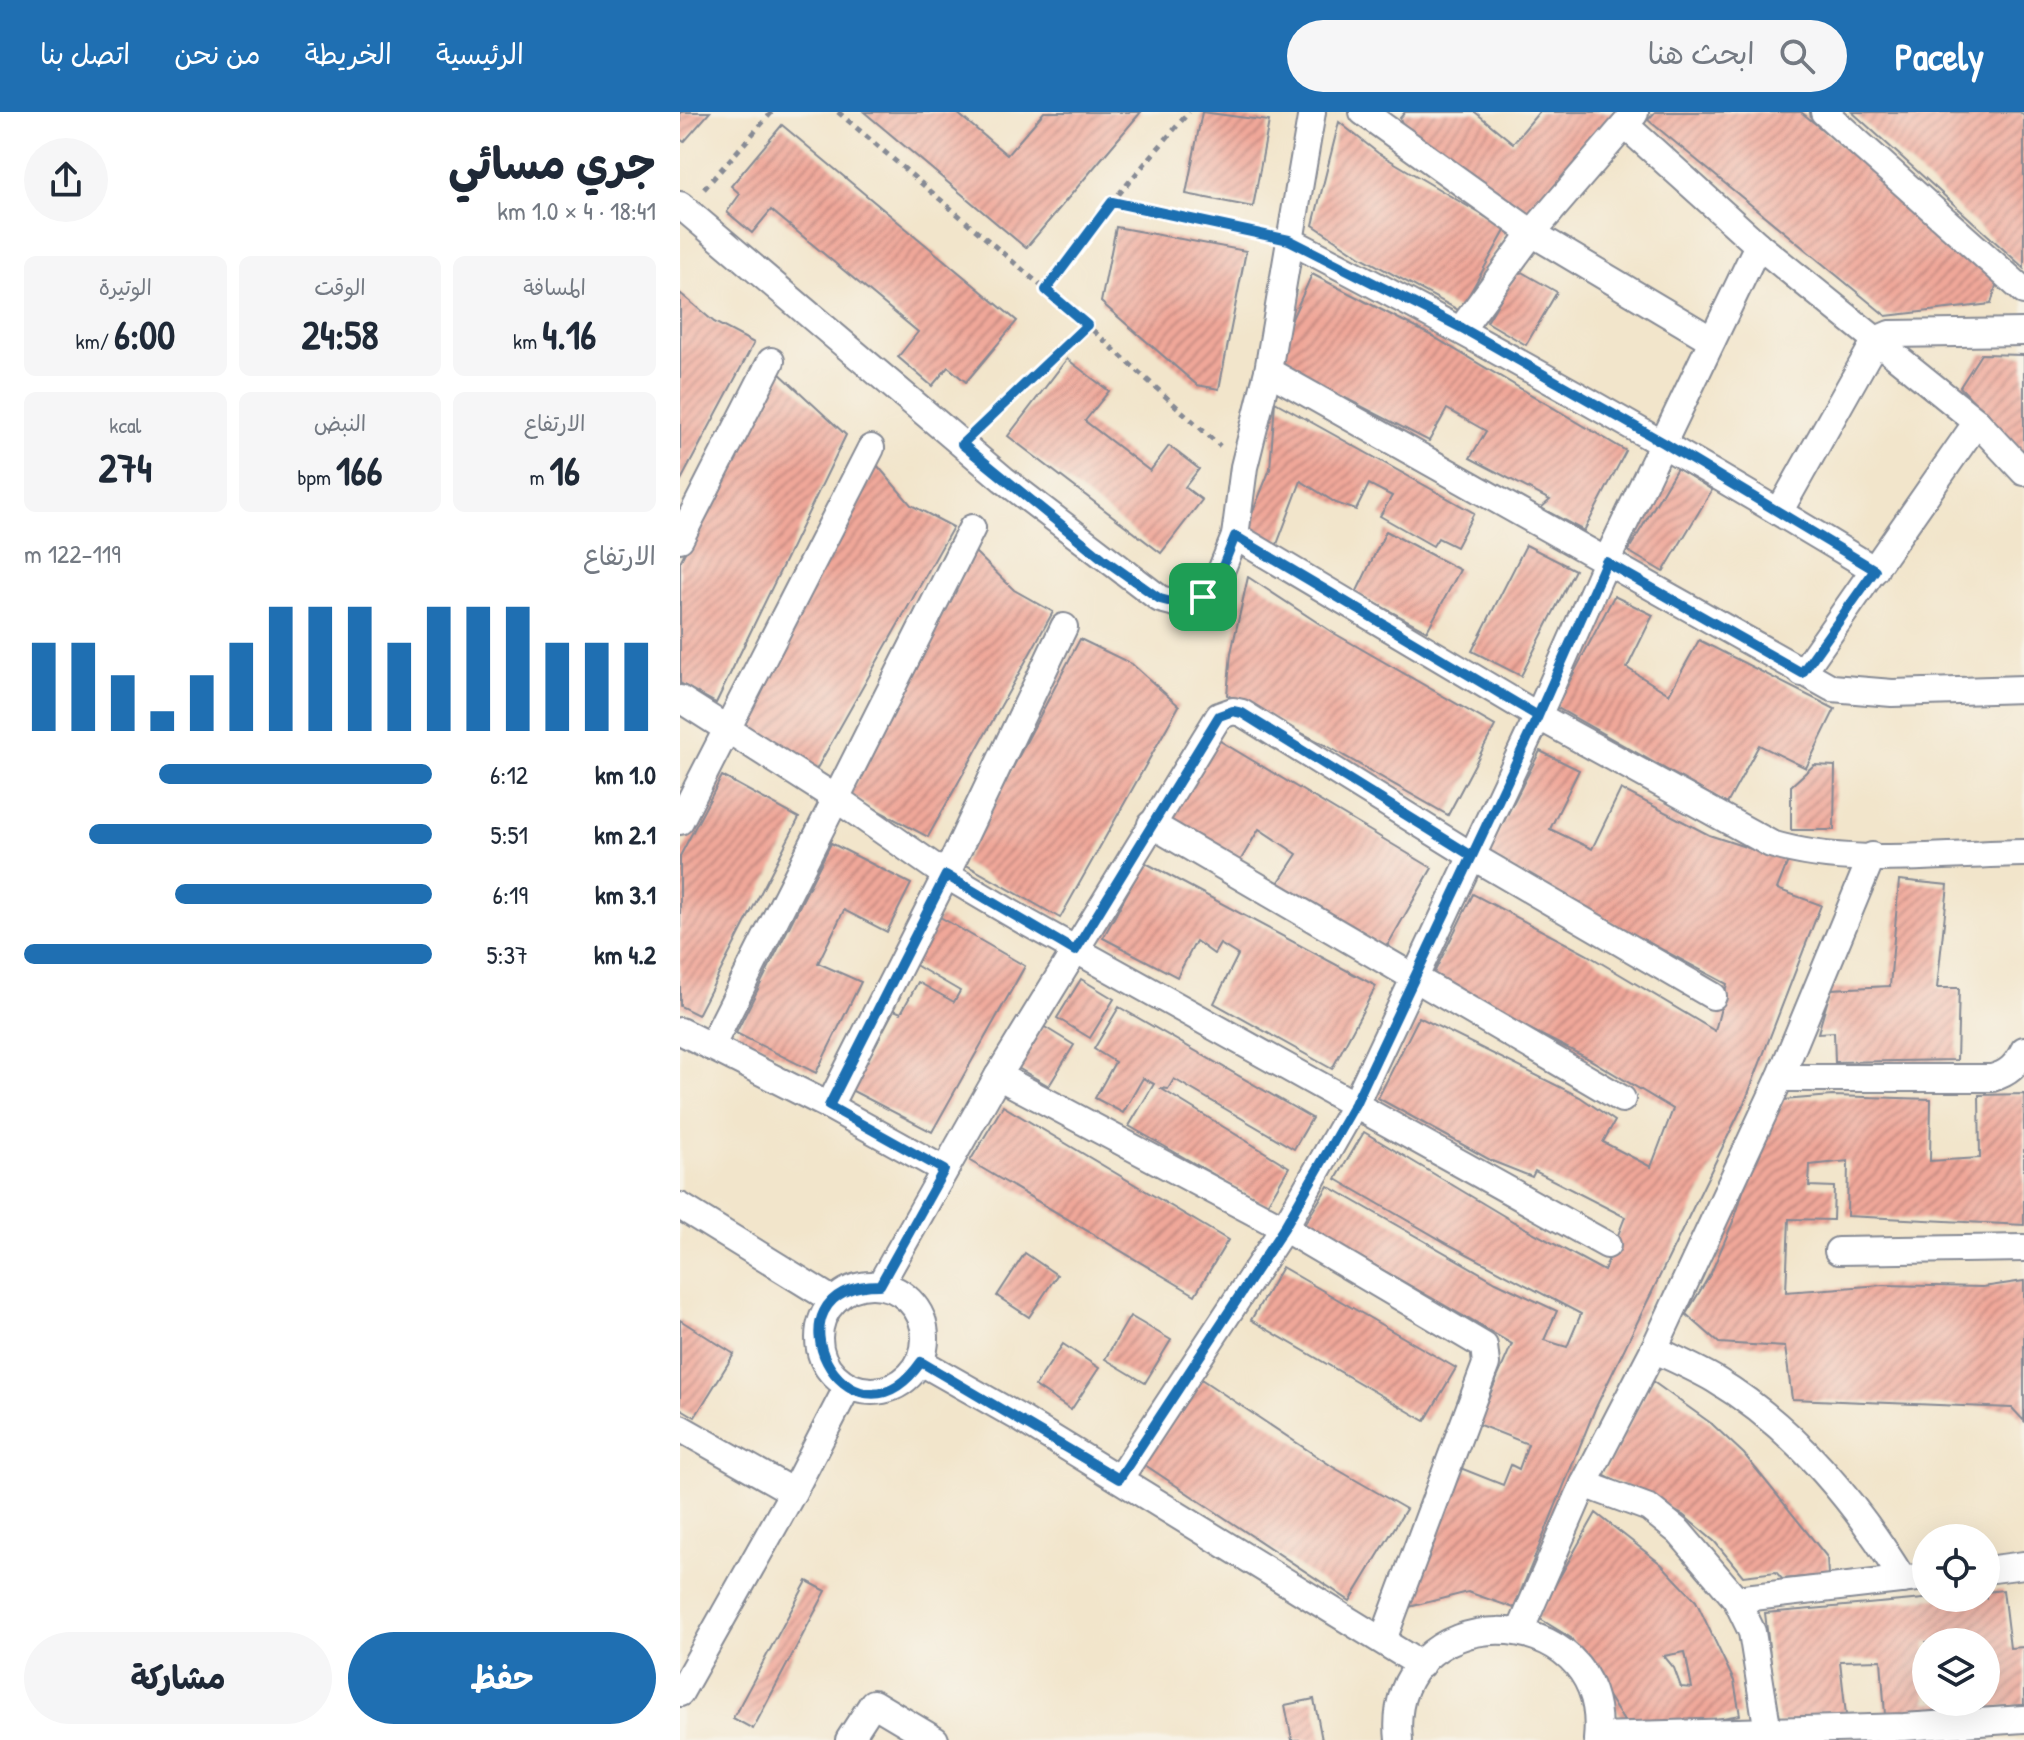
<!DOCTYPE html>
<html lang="ar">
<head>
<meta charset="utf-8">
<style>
	body { margin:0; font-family:"Patrick Hand","Playpen Sans Arabic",sans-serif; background:#f6f6f7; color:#1f2937; direction:rtl; height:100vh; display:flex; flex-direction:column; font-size:30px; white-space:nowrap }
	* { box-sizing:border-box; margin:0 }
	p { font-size:26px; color:#747a83 }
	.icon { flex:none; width:44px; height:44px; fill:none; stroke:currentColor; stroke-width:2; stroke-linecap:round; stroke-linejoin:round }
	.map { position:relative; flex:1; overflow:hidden; direction:ltr }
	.drawer { display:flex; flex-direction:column; background:#fff; width:680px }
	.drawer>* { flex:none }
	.buttons { position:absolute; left:1232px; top:1412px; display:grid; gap:16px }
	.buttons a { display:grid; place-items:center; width:88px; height:88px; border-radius:50%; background:#fff; box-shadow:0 8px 32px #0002; font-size:40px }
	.pin { position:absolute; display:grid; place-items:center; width:68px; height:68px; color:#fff; margin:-34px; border-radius:16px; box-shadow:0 4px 12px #0006 }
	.round { display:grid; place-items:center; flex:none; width:84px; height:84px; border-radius:42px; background:#f6f6f7 }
	.headline { display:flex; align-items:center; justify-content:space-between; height:136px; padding:0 24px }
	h1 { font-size:44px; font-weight:700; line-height:60px }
	.stats { display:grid; grid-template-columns:repeat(3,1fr); gap:12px; height:136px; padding:8px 24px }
	.stats div { display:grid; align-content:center; border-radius:12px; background:#f6f6f7; text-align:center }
	.stats b { font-size:40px; font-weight:700 }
	.stats small { font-size:22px; font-weight:400 }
	.stats p { font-size:22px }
	.chart { height:224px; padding:16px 24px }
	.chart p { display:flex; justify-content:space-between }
	.chart svg { width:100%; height:144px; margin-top:8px; stroke:#1f6fb2; stroke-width:6 }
	.primary-button { display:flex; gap:16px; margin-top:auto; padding:16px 24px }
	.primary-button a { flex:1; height:92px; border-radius:48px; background:#1f6fb2; color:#fff; font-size:32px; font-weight:700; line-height:92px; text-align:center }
	.primary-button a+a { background:#f6f6f7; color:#1f2937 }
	ul { padding:0 24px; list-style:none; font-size:26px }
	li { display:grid; grid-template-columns:128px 96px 1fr; align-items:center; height:60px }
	li i { height:20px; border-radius:10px; background:#1f6fb2 }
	header { display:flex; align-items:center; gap:48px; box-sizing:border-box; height:112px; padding:0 40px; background:#1f6fb2; color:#fff }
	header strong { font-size:38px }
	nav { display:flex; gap:44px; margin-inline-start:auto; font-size:28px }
	.search { width:560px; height:72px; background:#f6f6f7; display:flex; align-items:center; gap:20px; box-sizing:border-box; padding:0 28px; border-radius:44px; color:#747a83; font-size:30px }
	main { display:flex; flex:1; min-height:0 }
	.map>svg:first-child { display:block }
	.building { fill:url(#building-hatch); fill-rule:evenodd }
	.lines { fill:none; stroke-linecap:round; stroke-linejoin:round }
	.street-casing { stroke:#868a94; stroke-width:30 }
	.path { stroke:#868a94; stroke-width:5; stroke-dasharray:6 6; stroke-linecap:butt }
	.street { stroke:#fff; stroke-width:26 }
	.route-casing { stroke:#fff; stroke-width:16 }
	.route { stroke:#1f6fb2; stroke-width:10 }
</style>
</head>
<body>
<header>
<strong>Pacely</strong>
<div class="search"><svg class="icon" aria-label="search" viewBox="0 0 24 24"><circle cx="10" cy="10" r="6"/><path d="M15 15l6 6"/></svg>ابحث هنا</div>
<nav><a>الرئيسية</a><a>الخريطة</a><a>من نحن</a><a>اتصل بنا</a></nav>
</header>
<main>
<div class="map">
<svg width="1344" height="1628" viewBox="0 0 1344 1628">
	<defs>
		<pattern id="building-hatch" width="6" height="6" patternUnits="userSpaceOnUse" patternTransform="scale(2)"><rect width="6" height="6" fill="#f0a799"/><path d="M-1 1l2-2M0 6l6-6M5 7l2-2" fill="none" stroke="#c28880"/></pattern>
	</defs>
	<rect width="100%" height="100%" fill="#f7f3e8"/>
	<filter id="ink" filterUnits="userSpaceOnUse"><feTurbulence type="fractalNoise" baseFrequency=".0125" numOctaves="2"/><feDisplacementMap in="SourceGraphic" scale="16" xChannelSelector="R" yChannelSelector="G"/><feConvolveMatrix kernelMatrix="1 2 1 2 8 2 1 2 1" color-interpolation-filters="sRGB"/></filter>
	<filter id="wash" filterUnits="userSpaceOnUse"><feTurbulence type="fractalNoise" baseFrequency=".006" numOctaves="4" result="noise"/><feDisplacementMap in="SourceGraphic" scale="32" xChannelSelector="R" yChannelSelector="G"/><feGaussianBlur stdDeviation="1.8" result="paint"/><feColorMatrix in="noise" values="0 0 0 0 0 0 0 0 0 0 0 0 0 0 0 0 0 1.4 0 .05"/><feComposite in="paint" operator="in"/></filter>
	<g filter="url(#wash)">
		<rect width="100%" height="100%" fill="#f2e5cb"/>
		<g id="blocks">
			<g class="building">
				<path d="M0,0H30L4,30L0,27Z"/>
				<path d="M184,0H276L327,43L364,0H461L346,136Z"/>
				<path d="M522,0L589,9L573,95L506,82Z"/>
				<path d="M725,0H795L833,31L859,0H942L846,117L724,17L720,6Z"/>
				<path d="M975,0H1121L1319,163L1311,192L1206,204L968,8Z"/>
				<path d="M1172,0H1340L1344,4V156Z"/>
				<path d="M659,10L698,41L826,117L780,199L681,145L633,113Z"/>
				<path d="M102,13L337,209L286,270L268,255L252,274L218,245L238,220L91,98L72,121L47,100L60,82L51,74Z"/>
				<path d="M436,115L566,139L539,277L517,273L421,190Z"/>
				<path d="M838,158L877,180L846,233L807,210Z"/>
				<path d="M632,162L752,224L946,339L904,419L861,396L870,388L790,346L806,319L767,297L749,329L593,249Z"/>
				<path d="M0,181L34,210L74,231L0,370Z"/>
				<path d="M1301,242L1344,243V342L1280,275Z"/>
				<path d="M387,247L429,279L405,309L470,359L489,334L519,357L505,375L522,388L481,441L328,324Z"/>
				<path d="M98,260L166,323L36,591L0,571V450Z"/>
				<path d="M595,290L794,401L776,435L758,426L753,434L700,404L712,384L689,372L676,398L656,391L621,369L596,435L564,422L590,357Z"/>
				<path d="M197,353L231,393L273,415L136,658L56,612Z"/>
				<path d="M997,356L1032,378L983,460L948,439Z"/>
				<path d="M706,419L780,458L747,519L676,481Z"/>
				<path d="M846,433L895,458L841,564L792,539Z"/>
				<path d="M294,439L334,478L373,500L248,725L169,683Z"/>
				<path d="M568,465L652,520L815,614L768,703L645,633L547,583L551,541Z"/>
				<path d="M934,484L973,503L947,556L989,582L1019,528L1155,597L1126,656L1079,633L1047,692L876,595Z"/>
				<path d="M400,527L452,552L499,594L380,806L283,751Z"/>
				<path d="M535,626L752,756L706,836L597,773L617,742L579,717L560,749L487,707Z"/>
				<path d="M860,639L899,658L870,717L912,737L941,677L1029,723L1108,749L1097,777L1141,793L1066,987L915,1297L834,1496L788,1480L725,1496L778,1355L823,1373L831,1353L839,1357L848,1332L797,1312L832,1232L624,1113L648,1074L816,1170L877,1199L864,1228L887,1235L901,1202L768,1132L656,1067L684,1020L834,1110L924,1159L945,1105L855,1059L852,1065L812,1049L698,986L739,905L900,985L935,1009L923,1030L971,1055L993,997L909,947L751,867L793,782L906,842L1035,919L1047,872L806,744Z"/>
				<path d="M1134,653L1155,654L1154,718H1111V674Z"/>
				<path d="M42,664L119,706L18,903L0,894V744Z"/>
				<path d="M151,731L231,772L207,820L164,798L138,851L181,870L136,961L56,921Z"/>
				<path d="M464,750L696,874L652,957L534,891L558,843L540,832L534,842L516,829L497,865L423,826Z"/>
				<path d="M1219,768L1268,773L1257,876H1279L1277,948L1155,950L1154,920L1138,921L1151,877L1210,874Z"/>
				<path d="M260,805L345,854L252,1020L171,978L214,898L221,901L238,870L274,890L280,879L232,851Z"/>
				<path d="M401,867L434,887L410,926L377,906Z"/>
				<path d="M439,895L632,1006L614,1037L494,967L488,977L480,976L609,1055L587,1093L449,1014L474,972L463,966L443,1001L415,986L435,950L414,937Z"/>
				<path d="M363,914L394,933L369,974L338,956Z"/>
				<path d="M1344,982V1113L1167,1104L1168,1049L1130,1053L1129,1074L1154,1075L1153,1108L1109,1107L1106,1180L1203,1173L1303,1175L1344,1169V1309L1332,1296L1112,1287L1105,1235L1039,1231L1006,1202L1031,1161L1055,1105L1072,1051L1103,988L1152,984L1251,987L1250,1049L1300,1046L1299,983Z"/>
				<path d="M323,994L548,1128L515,1183L290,1049Z"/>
				<path d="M345,1141L377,1163L349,1205L317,1184Z"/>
				<path d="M602,1155L776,1256L745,1309L571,1208Z"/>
				<path d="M450,1204L491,1228L465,1271L425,1247Z"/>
				<path d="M0,1208L54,1242L15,1305L0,1296Z"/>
				<path d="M383,1232L419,1256L391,1298L355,1274Z"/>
				<path d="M521,1267L653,1355L726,1397L670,1489L462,1351Z"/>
				<path d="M972,1269L1032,1312L1064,1342L1147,1445L1148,1463L1102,1467L1096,1460L1063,1464L1035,1430L1003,1403L923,1363Z"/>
				<path d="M916,1401L981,1452L1016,1489L1054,1569L1060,1603L1007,1612L944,1609L891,1526L857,1505ZM1005,1540L1012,1576L1001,1575L994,1556L984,1544Z"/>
				<path d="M127,1469L146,1479L73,1617L53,1606Z"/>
				<path d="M1323,1478L1330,1536L1344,1535V1593L1205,1603L1201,1548L1160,1549L1166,1603L1098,1611L1085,1501L1255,1486H1306V1480ZM1246,1530H1306V1590H1246Z"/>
				<path d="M634,1587L642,1628H612L605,1593Z"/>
			</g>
		</g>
	</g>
	<g filter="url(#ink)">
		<use href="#blocks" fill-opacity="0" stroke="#868a94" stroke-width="2"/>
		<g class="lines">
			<g class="street-casing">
				<g id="street">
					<path d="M683,0L852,121L1032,228"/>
					<path d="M1144,0L1344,179"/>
					<path d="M945,13L1078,133L1297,310L1344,360"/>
					<path d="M0,93L323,367L480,487L499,492L523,485L537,469L555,424L564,355L588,259L632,0"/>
					<path d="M609,128C809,231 1003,341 1195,458"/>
					<path d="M782,216L852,121L955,1"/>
					<path d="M588,259L1152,576L1212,581L1344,577"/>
					<path d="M1099,400L1196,228L1210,222L1344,220"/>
					<path d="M555,424L858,604L1091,732C1170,756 1263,742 1344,741"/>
					<path d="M0,427L91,249"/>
					<path d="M1122,561L1297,310"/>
					<path d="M0,587L157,687L266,763L346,810L927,1133"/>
					<path d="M0,709L191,336"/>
					<path d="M471,712L942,987"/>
					<path d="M0,919L149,994L264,1058"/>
					<path d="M31,935L292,416"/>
					<path d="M318,964L604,1116L804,1234L806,1252L703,1528"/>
					<path d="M1100,966H1312C1329,961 1336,954 1344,938"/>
					<path d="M149,994L266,763L384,515"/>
					<path d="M0,1094L154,1189"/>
					<path d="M1158,1139L1344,1136"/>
					<circle cx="192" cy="1226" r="53"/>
					<path d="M200,1173L318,964L539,604L553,599L562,601L792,744L1033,884"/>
					<path d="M974,1237C994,1247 1015,1256 1034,1267C1113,1314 1176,1391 1223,1468"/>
					<path d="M241,1250L338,1305L741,1553"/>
					<path d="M0,1316L113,1380L168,1274"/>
					<path d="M439,1367L604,1116L675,992L858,604L926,450L1078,133"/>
					<path d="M904,1372L969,1396L999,1420L1056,1487L1072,1520L1088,1620"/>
					<path d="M1306,1458L1344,1453"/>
					<path d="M1056,1487L1246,1465"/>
					<path d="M840,1519L904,1372L974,1237L1100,966L1192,744"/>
					<path d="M0,1581L113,1380"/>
					<path d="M918,1624L1224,1615L1344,1607"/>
					<path d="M169,1628L193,1591L255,1628"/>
					<path d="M719,1628C703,1484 932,1481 917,1628"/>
				</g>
			</g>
			<g class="path">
				<path d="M158,0L407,213L540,334"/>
				<path d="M24,77L92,0"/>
				<path d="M432,90L583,122"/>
				<path d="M366,178L432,90L509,0"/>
				<path d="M301,314L407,213"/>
			</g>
			<use href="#street" class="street"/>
		</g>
	</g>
	<g class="lines" filter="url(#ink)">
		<g class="route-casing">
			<path id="route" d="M523,485L537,469L555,424L858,604L792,744L562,601L553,599L539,604L395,839L266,763L149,994L264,1058L200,1173C76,1173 169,1353 241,1250L439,1367L604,1116L675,992L858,604L926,450L1122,561L1195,458L984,331L782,216L609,128L432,90L366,178L407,213L282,332L422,446L480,487L499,492L523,485"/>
		</g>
		<use href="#route" class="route"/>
	</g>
</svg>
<div class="buttons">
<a><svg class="icon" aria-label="locate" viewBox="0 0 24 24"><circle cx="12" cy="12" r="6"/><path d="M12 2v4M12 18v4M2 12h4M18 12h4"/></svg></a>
<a><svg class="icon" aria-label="layers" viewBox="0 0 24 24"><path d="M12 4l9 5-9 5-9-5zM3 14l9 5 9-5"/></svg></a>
</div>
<div class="pin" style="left:523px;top:485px;background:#1e9e55"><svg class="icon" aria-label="arrive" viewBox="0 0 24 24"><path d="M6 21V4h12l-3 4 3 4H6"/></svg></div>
</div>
<section class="drawer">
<div class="headline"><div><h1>جري مسائي</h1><p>18:41 · 4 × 1.0 km</p></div><a class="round"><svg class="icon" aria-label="share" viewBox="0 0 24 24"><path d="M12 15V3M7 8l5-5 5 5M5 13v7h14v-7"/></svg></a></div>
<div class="stats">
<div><p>المسافة</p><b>4.16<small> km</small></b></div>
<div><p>الوقت</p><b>24:58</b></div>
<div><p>الوتيرة</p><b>6:00<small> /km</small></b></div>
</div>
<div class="stats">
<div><p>الارتفاع</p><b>16<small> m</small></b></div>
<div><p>النبض</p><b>166<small> bpm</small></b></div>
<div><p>kcal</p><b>274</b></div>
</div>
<div class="chart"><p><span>الارتفاع</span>119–122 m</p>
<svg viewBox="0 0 160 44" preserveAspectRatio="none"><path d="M5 44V17M15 44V17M25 44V27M35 44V38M45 44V27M55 44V17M65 44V6M75 44V6M85 44V6M95 44V17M105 44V6M115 44V6M125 44V6M135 44V17M145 44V17M155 44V17"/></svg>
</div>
<ul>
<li><b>1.0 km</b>6:12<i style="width:67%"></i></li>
<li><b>2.1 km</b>5:51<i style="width:84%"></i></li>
<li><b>3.1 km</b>6:19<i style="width:63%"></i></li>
<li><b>4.2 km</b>5:37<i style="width:100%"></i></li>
</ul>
<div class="primary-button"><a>حفظ</a><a>مشاركة</a></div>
</section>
</main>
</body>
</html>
